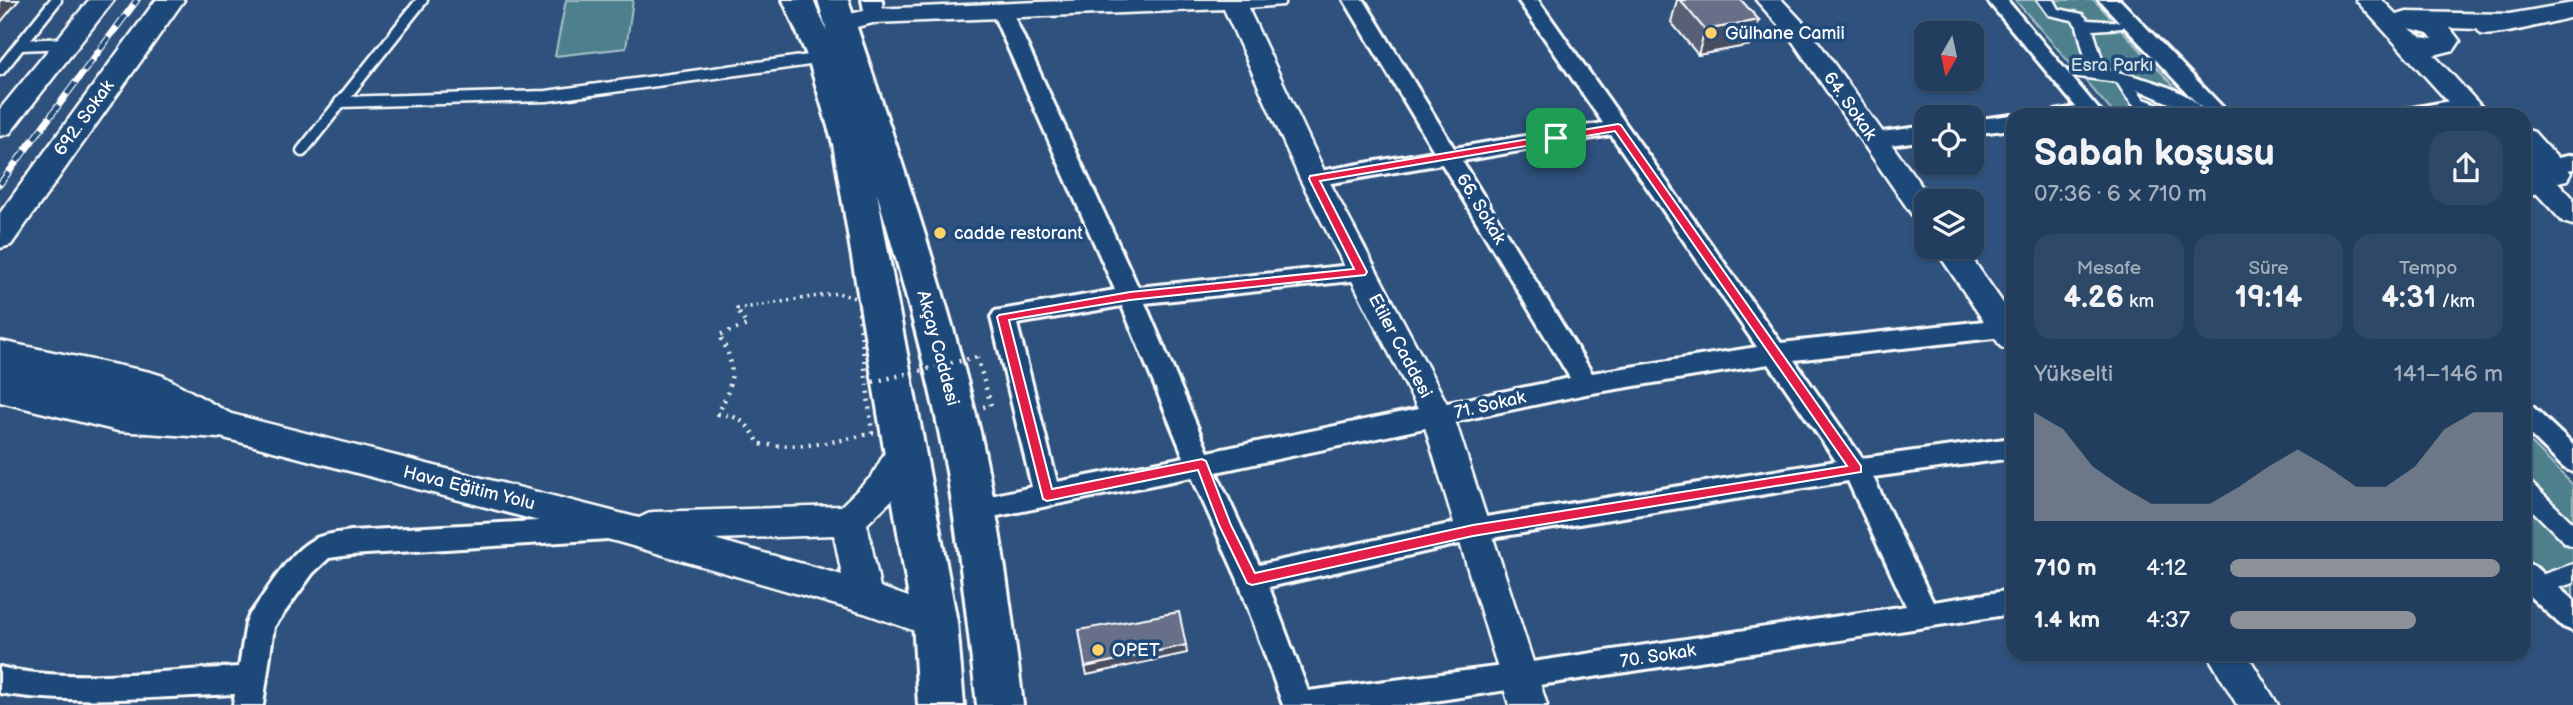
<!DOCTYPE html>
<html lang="tr">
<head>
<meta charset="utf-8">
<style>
	body { margin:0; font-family:"Balsamiq Sans",sans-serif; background:#2e4967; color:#f1f3f6; height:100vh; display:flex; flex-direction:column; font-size:26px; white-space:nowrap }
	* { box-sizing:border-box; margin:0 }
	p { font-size:23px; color:#a2aebc }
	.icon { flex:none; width:38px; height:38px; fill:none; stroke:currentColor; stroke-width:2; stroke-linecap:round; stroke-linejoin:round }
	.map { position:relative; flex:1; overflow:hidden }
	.panel { position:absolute; left:2006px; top:108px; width:525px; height:553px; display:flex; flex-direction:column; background:#223e5e; border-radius:21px; box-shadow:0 2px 5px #0004,0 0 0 2px #3f5773 }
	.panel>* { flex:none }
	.needle { width:46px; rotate:189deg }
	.fabs { position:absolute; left:1914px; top:21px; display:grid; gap:14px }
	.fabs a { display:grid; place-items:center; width:70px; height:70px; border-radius:14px; background:#223e5e; box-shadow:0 2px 5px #0004,0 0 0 2px #3f5773; font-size:35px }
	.pin { position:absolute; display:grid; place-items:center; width:60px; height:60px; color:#fff; margin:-30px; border-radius:14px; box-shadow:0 4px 10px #0006 }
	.round { display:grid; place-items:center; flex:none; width:74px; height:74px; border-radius:21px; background:#2e4967 }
	.summary { display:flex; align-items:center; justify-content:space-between; height:119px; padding:0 28px }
	h1 { font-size:38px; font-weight:700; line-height:52px }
	.stats { display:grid; grid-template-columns:repeat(3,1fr); gap:10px; height:119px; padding:7px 28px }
	.stats div { display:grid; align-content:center; border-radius:18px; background:#2e4967; text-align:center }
	.stats b { font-size:30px; font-weight:700 }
	.stats small { font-size:19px; font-weight:400 }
	.stats p { font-size:19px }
	.chart { height:196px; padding:14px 28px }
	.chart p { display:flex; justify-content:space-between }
	.chart svg { width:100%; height:126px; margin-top:7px; fill:#8c9099; opacity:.7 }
	ul { padding:0 28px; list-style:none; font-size:23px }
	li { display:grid; grid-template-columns:112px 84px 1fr; align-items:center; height:52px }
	li i { height:18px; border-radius:9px; background:#8c9099 }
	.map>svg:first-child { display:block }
	.green { fill:#4e808c; stroke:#a6c0c6; stroke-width:2 }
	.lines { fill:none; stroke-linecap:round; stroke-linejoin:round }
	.service-casing { stroke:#fff; stroke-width:15 }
	.pedestrian-casing { stroke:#fff; stroke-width:5 }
	.minor-casing { stroke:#fff; stroke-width:6 }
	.tertiary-casing { stroke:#fff; stroke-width:5 }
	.secondary-casing { stroke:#fff; stroke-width:5 }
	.trunk-casing { stroke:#fff; stroke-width:6 }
	.path-far1 { stroke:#fff; stroke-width:3.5; stroke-dasharray:2 4.5; stroke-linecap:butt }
	.path { stroke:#fff; stroke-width:4.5; stroke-dasharray:2 6; stroke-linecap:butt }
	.service { stroke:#1f4a7a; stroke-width:10 }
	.pedestrian { fill:#1f4a7a; fill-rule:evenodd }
	.minor { fill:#1f4a7a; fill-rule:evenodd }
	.tertiary { fill:#1f4a7a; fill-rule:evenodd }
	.secondary { fill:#1f4a7a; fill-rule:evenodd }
	.trunk { fill:#1f4a7a; fill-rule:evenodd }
	.rail-casing { stroke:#fff; stroke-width:7 }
	.rail { stroke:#1f4a7a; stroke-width:4.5; stroke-dasharray:14; stroke-linecap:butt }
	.path-bridge { stroke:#fff; stroke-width:4.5; stroke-dasharray:2 6; stroke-linecap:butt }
	.wall { fill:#596076; stroke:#fff; stroke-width:2 }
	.shaded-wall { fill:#494e60; stroke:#fff; stroke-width:2 }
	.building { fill:#687089; stroke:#fff; stroke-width:2 }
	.route { fill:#e11d48; stroke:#fff; stroke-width:2; fill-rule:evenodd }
	.poi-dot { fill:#ffd166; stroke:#1f4a7a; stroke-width:2.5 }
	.labels { text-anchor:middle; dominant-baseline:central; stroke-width:7; stroke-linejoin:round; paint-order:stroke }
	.poi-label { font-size:18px; fill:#fff; stroke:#1f4a7a; text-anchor:start }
	.park-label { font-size:18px; fill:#d3dfe2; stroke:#1f4a7a }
	.street-label { font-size:18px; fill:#fff; stroke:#1f4a7a }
</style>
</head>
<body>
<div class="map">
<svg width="2573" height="705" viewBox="0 0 2573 705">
	<rect width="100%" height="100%" fill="#2e527d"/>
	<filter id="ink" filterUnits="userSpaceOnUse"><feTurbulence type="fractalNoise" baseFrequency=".0143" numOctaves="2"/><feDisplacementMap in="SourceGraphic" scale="14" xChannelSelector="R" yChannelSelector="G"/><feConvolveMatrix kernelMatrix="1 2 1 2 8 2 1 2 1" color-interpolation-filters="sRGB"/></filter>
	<g filter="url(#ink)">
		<g class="green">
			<path d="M566,0H633L626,48L555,56Z"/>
			<path d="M2015,0H2094L2201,115H2115Z"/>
			<path d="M2524,436L2573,485V599L2524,556Z"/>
		</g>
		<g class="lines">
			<g class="service-casing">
				<g id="service">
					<path d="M20,45L69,43"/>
					<path d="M0,70L56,0"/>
					<path d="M340,102L547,96L824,58"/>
					<path d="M302,151L422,0"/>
				</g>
			</g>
			<g class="pedestrian-casing">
				<g id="pedestrian">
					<path d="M2038,0H2054L2059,9L2082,14L2088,20L2122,22L2125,25L2122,28L2093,30L2105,69C2128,74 2184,87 2199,106L2197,110H2185L2137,89L2144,99L2163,106L2167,116C2139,116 2131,106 2117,82L2071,76L2069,72L2071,68H2088L2077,26L2072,20L2049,15Z"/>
					<path d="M2524,480L2531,483L2573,523V546L2565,543L2524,502Z"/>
					<path d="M2573,564V583L2552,590L2544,588L2541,581L2544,574Z"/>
				</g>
			</g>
			<g class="minor-casing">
				<g id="minor">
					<path d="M862,0H882L883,16L880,20H866Z"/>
					<path d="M1344,0H1364L1454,148L1603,123L1518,0H1538L1781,343L2012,318V336L1794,360L1862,458L2012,438V458L1873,477L1933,602L2012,590V614L1407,705H1283L1238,580L1192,477L973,521L963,518L960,510L963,502L1032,487L991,317L995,311L1115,290L992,12L1002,6L1012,12L1138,287L1361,264L1369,266L1373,272L1369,278L1361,280L1145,303L1208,452L1570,378L1442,164L1314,186L1306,184L1303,179L1306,174L1314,172L1434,151ZM1611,135L1757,347L1592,373L1462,161ZM1122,306L1184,457L1057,482L1017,324ZM1769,364L1836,461L1473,519L1259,565L1216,472L1586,394ZM1848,481L1906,606L1519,664L1308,691L1269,587L1473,541Z"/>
					<path d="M1987,0H2007L2104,116H2052L2055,111L2076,107Z"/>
					<path d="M2099,0H2120L2231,116H2209Z"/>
					<path d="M2467,98L2474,100L2477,105L2474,110L2446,116H2396L2399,111L2406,109Z"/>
					<path d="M2012,115V129L1972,134V120Z"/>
					<path d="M1927,126V140L1874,147L1866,145L1863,140L1866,135L1874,133Z"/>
					<path d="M2573,155V169L2550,173L2542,171L2539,166L2542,161Z"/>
					<path d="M2544,178L2552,180L2555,185L2552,190L2524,196V182Z"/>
					<path d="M2524,404L2533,407L2573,445V472L2564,468L2524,429Z"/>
					<path d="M608,517L618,520L622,528L618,536L608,539L351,555L329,558L313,573L274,627L263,705H233L235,694C164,697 68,705 0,693V667C69,684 167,670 239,667L246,623L250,614C268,591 287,553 314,539C324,534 339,533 351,531Z"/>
					<path d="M2524,562L2534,566L2573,600V631L2563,627L2524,591Z"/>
				</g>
			</g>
			<g class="tertiary-casing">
				<g id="tertiary">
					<path d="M89,0H114L10,133L0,136V109Z"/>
					<path d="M1088,0H1286L1283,5L1248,8L1328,179L1454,417L1547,705H1509L1422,417L1300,179L1224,9L873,23L840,31L831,28L827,23L831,18L873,9Z"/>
					<path d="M1756,0H1782L1809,29L1932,201H1927V225L1917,222L1791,39Z"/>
					<path d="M2356,0H2382L2397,15L2407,12L2509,14L2573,3V17C2555,21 2494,38 2481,34L2477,29L2450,28L2460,41L2454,50L2434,55L2490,116H2461ZM2409,28L2428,33L2433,39L2421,37Z"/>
					<path d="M2524,129L2534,132L2571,173L2567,180L2558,182L2573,198V225L2563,222L2524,180Z"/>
					<path d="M1934,247H1964L2012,316V351L2001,347Z"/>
					<path d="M0,355L639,518L652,512L841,506L872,476L893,438L905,434L917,438L922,447L896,496L867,524L880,587L948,611L953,622L948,633L935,638L864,613L622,543L0,379ZM834,535L842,575L714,539Z"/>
					<path d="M2207,654H2247L2278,705H2237Z"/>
				</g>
			</g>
			<g class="secondary-casing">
				<g id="secondary">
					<path d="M156,0H184L11,245L0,248V213Z"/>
					<path d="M0,341L150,372L163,376L231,414L236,424L231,434L218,438L118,431L0,402V374L118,403L154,405L141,398L0,367Z"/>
				</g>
			</g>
			<g class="trunk-casing">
				<path id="trunk" d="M783,0H813L827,31L818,0H848C895,143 945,285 980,432C1000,522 1012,614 1023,705H977C968,627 960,549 947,472C930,378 904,284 877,193L957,622L964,705H918L913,622L833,144L808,58Z"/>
			</g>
			<path class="path-far1" d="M740,315L737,309L838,293L858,299L860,315"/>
			<g class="path">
				<path d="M739,313L747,325L719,335C738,368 734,381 718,414C739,415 750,425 759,444C797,449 835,443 872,433L859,313"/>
				<path d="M977,357L991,405L983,407"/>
			</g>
			<use href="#service" class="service"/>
			<use href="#pedestrian" class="pedestrian"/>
			<use href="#minor" class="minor"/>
			<use href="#tertiary" class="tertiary"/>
			<use href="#secondary" class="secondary"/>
			<use href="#trunk" class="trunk"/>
			<g class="rail-casing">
				<path id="rail" d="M0,184L137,0"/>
			</g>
			<use href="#rail" class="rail"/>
			<path class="path-bridge" d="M873,382L977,357"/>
		</g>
		<path class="wall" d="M1677,0H1741L1759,20L1751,45L1698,55L1671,22Z"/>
		<g class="shaded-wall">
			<path d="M0,0H19L0,23Z"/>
			<path d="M1759,20L1751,45L1698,55L1705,30Z"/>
			<path d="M1186,645L1187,653L1087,675L1085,667Z"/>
		</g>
		<g class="building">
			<path d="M1680,0H1741L1759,20L1705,30Z"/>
			<path d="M1179,612L1186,645L1085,667L1079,630Z"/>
		</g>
	</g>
	<path class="route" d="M1618,124L1621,125L1861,466V472L1473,536L1252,585L1247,583L1219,525L1198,470L1047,501L1043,499L997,317L999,315L1130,292L1354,269L1309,179L1310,176ZM1615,131L1847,466L1473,525L1255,573L1231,525L1206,461L1202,459L1052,489L1009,320L1130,300L1365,275L1367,272L1320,181Z"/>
	<g class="poi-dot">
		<circle cx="1711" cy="33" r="7"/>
		<circle cx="940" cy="233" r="7"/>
		<circle cx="1098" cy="650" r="7"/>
	</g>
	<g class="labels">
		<g class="poi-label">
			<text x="1725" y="33">Gülhane Camii</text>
			<text x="954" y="233">cadde restorant</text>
			<text x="1112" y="650">OPET</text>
		</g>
		<g class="park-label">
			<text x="2112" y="65">Esra Parkı</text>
		</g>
		<g class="street-label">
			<text transform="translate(1850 106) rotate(55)">64. Sokak</text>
			<text transform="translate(84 118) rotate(-54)">692. Sokak</text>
			<text transform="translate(1481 209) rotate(59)">66. Sokak</text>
			<text transform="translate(1400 346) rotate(62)">Etiler Caddesi</text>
			<text transform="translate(938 348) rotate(75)">Akçay Caddesi</text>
			<text transform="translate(1490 405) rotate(-13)">71. Sokak</text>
			<text transform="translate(469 488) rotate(14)">Hava Eğitim Yolu</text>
			<text transform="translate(1658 656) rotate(-9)">70. Sokak</text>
		</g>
	</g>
</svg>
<div class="fabs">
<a><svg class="needle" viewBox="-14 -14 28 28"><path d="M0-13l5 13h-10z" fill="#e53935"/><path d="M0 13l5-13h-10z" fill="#a2aebc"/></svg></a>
<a><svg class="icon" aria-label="locate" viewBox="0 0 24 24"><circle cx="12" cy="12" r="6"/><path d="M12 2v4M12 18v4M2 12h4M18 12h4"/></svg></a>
<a><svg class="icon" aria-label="layers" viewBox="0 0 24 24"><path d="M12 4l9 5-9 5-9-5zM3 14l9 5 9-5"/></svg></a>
</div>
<div class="pin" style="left:1556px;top:138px;background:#1e9e55"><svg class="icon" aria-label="arrive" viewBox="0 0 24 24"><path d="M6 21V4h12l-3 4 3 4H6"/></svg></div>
<section class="panel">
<div class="summary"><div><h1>Sabah koşusu</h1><p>07:36 · 6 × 710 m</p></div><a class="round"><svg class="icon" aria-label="share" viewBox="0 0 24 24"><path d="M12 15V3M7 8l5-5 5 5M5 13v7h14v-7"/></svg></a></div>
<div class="stats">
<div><p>Mesafe</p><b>4.26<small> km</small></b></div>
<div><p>Süre</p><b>19:14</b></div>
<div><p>Tempo</p><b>4:31<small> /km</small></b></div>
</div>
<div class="chart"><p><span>Yükselti</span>141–146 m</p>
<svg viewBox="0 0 160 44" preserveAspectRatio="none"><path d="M0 44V6L10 12L20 25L30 32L40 38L50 38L60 38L70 32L80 25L90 19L100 25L110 32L120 32L130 25L140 12L150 6L160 6V44z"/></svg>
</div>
<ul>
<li><b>710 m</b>4:12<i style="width:99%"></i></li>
<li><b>1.4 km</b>4:37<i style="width:68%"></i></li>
</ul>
</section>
</div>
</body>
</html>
